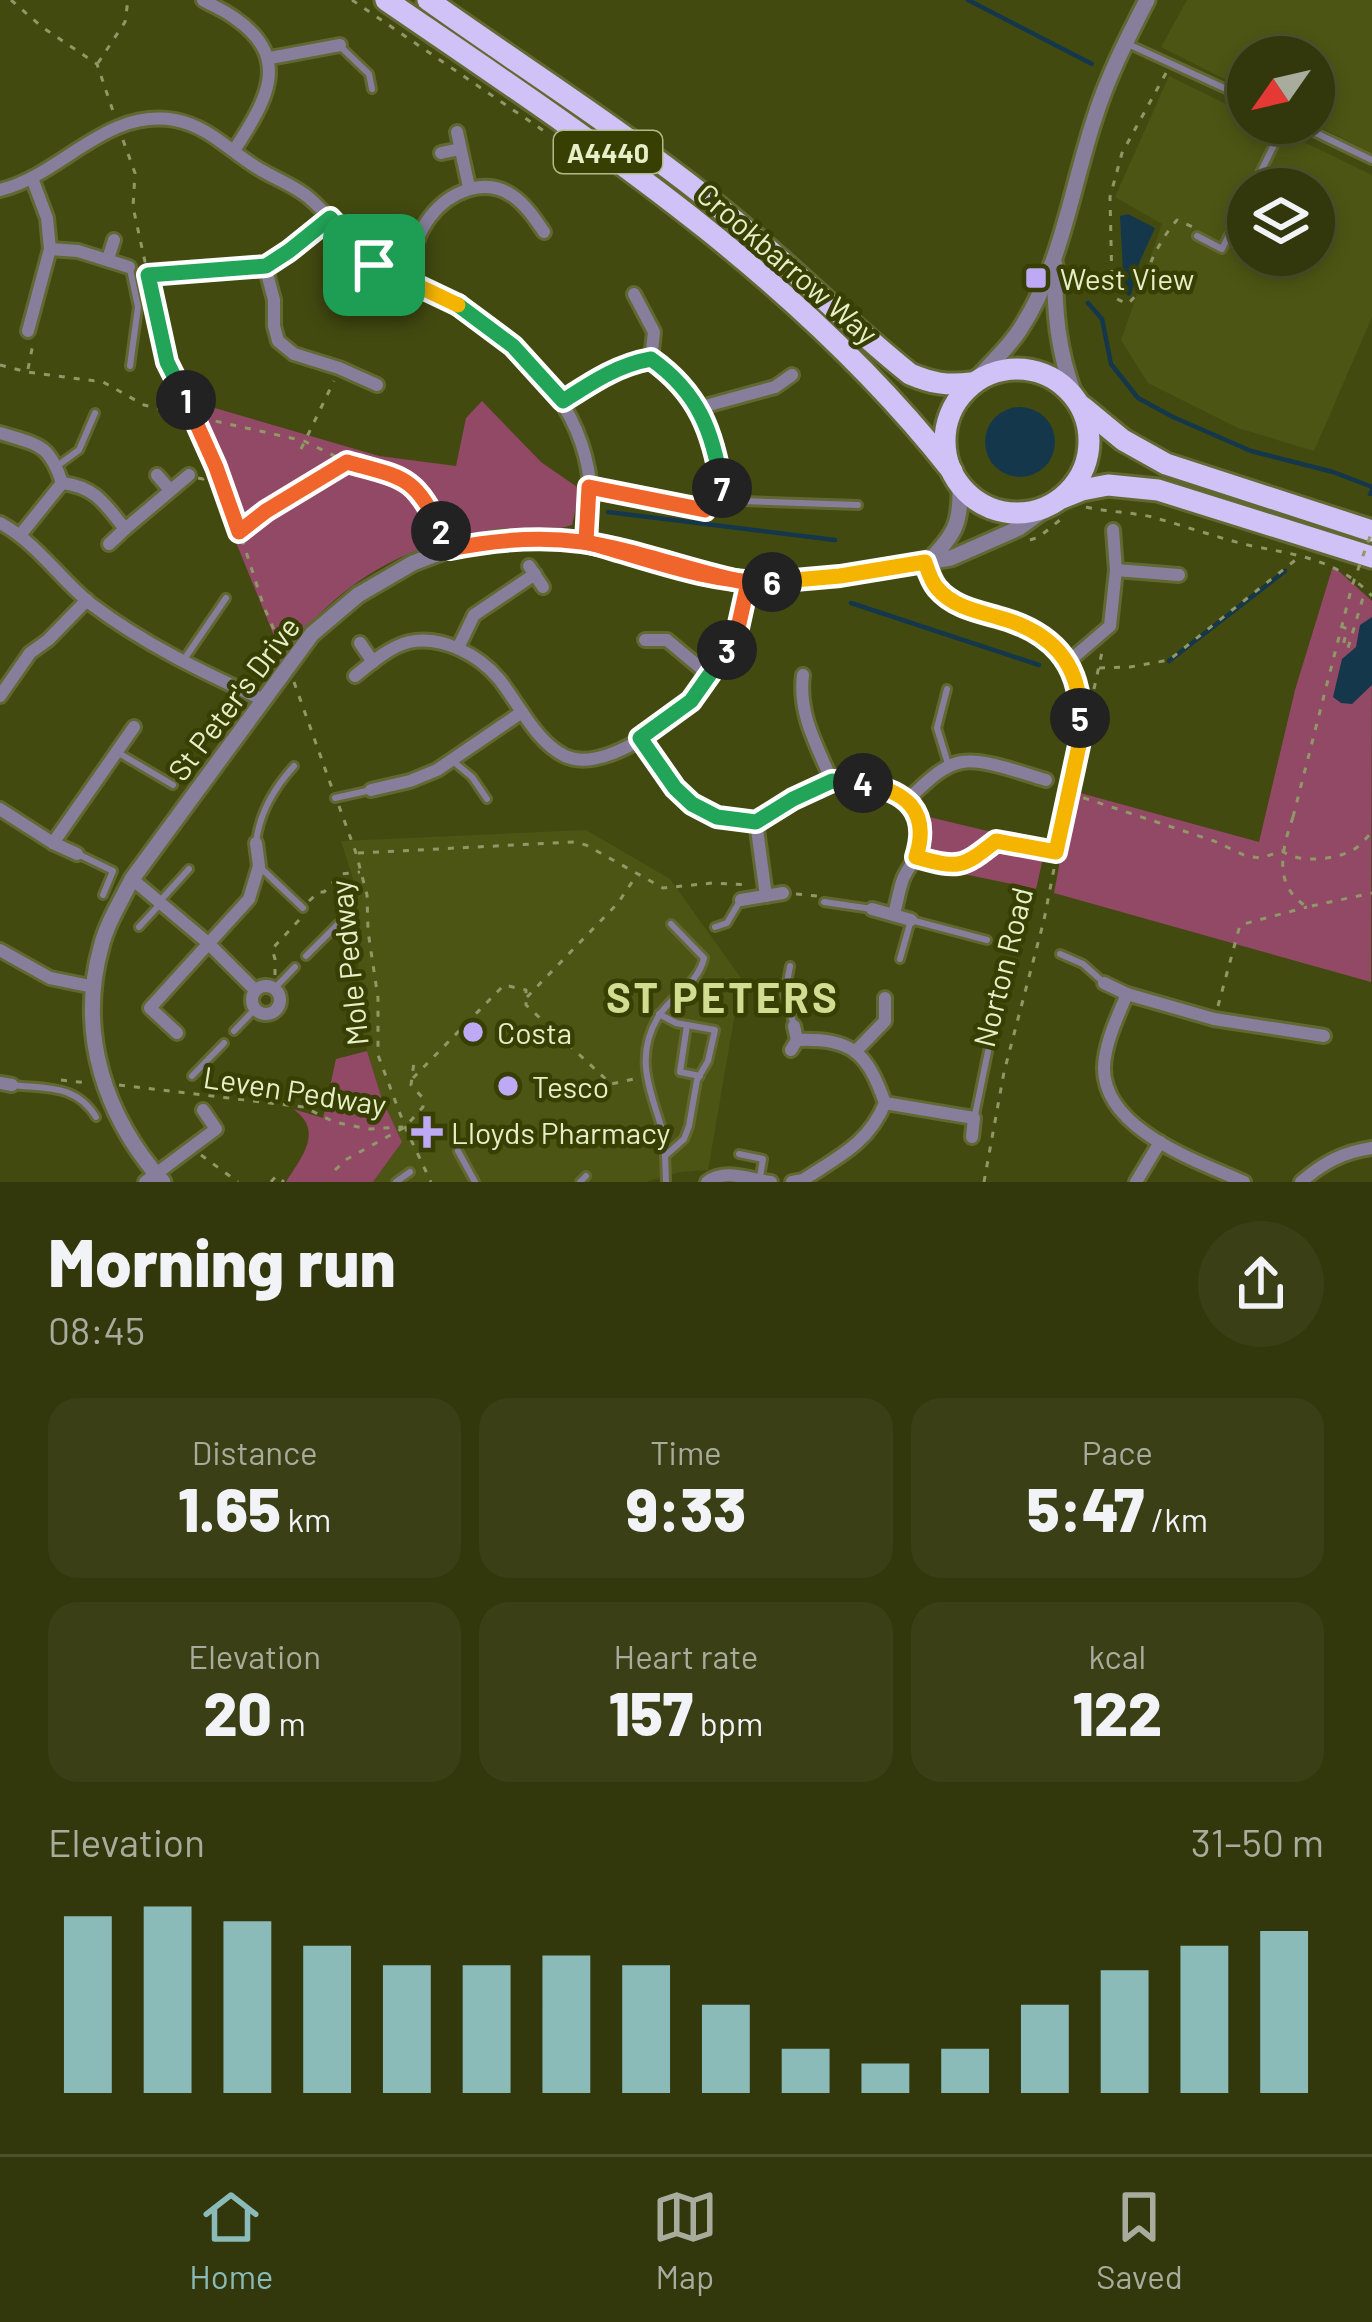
<!DOCTYPE html>
<html lang="en">
<head>
<meta charset="utf-8">
<style>
	body { margin:0; font-family:Barlow,sans-serif; background:#3a3f15; color:#f1f3f6; height:100vh; display:flex; flex-direction:column; font-size:45px; white-space:nowrap }
	* { box-sizing:border-box; margin:0 }
	p { font-size:39px; color:#a8ac9d }
	.icon { flex:none; width:66px; height:66px; fill:none; stroke:currentColor; stroke-width:2; stroke-linecap:round; stroke-linejoin:round }
	.map { position:relative; height:1182px; overflow:hidden }
	.sheet { display:flex; flex-direction:column; background:#32380c; flex:1 }
	.sheet>* { flex:none }
	.needle { width:78px; rotate:236deg }
	.controls { position:absolute; left:1227px; top:36px; display:grid; gap:24px }
	.controls a { display:grid; place-items:center; width:108px; height:108px; border-radius:50%; background:#32380c; box-shadow:0 6px 18px #0003,0 0 0 3px #4d522d; font-size:60px }
	.pin { position:absolute; display:grid; place-items:center; width:102px; height:102px; color:#fff; margin:-51px; border-radius:24px; box-shadow:0 6px 18px #0006 }
	.km { position:absolute; width:60px; height:60px; margin:-30px; border-radius:50%; background:#222; color:#fff; font-size:33px; line-height:60px; text-align:center }
	.round { display:grid; place-items:center; flex:none; width:126px; height:126px; border-radius:63px; background:#3a3f15 }
	.summary { display:flex; align-items:center; justify-content:space-between; height:204px; padding:0 48px }
	h1 { font-size:66px; font-weight:800; line-height:90px }
	.stats { display:grid; grid-template-columns:repeat(3,1fr); gap:18px; height:204px; padding:12px 48px }
	.stats div { display:grid; align-content:center; border-radius:30px; background:#3a3f15; text-align:center }
	.stats b { font-size:60px; font-weight:800 }
	.stats small { font-size:33px; font-weight:400 }
	.stats p { font-size:33px }
	.chart { height:336px; padding:24px 48px }
	.chart p { display:flex; justify-content:space-between }
	.chart svg { width:100%; height:216px; margin-top:12px; stroke:#8bbbb9; stroke-width:6 }
	.menu { display:flex; justify-content:space-around; align-items:center; height:168px; border-top:3px solid #4d522d; background:#32380c; font-size:33px; color:#a8ac9d }
	.menu a { display:grid; justify-items:center; gap:6px }
	.menu .selected { color:#8bbbb9 }
	.map>svg:first-child { display:block }
	.built { fill:#4d5514; fill-rule:evenodd }
	.green { fill:#914966 }
	.water { fill:#15374b }
	.lines { fill:none; stroke-linecap:round; stroke-linejoin:round }
	.stream { stroke:#15374b; stroke-width:4.5 }
	.service-casing { stroke:#616831; stroke-width:12 }
	.minor-casing { stroke:#616831; stroke-width:18 }
	.tertiary-casing { stroke:#616831; stroke-width:21 }
	.trunk-casing { stroke:#616831; stroke-width:27 }
	.path { stroke:#919868; stroke-width:3; stroke-dasharray:6 9; stroke-linecap:butt }
	.service { stroke:#867e9b; stroke-width:6 }
	.minor { stroke:#867e9b; stroke-width:12 }
	.tertiary { stroke:#867e9b; stroke-width:15 }
	.trunk { stroke:#d0c2f6; stroke-width:21 }
	.path-bridge { stroke:#919868; stroke-width:3; stroke-dasharray:6 9; stroke-linecap:butt }
	.split-1-casing { stroke:#fff; stroke-width:24 }
	.split-2-casing { stroke:#fff; stroke-width:24 }
	.split-3-casing { stroke:#fff; stroke-width:24 }
	.split-4-casing { stroke:#fff; stroke-width:24 }
	.split-5-casing { stroke:#fff; stroke-width:24 }
	.split-6-casing { stroke:#fff; stroke-width:24 }
	.split-7-casing { stroke:#fff; stroke-width:24 }
	.split-8-casing { stroke:#fff; stroke-width:24 }
	.split-9-casing { stroke:#fff; stroke-width:24 }
	.split-1 { stroke:#22a559; stroke-width:15 }
	.split-2 { stroke:#f0652b; stroke-width:15 }
	.split-3 { stroke:#f0652b; stroke-width:15 }
	.split-4 { stroke:#22a559; stroke-width:15 }
	.split-5 { stroke:#f5b400; stroke-width:15 }
	.split-6 { stroke:#f5b400; stroke-width:15 }
	.split-7 { stroke:#f0652b; stroke-width:15 }
	.split-8 { stroke:#22a559; stroke-width:15 }
	.split-9 { stroke:#f5b400; stroke-width:15 }
	.poi-dot { fill:#bea9f5; stroke:#383f02; stroke-width:4.5 }
	.labels { text-anchor:middle; dominant-baseline:central; stroke-width:9; stroke-linejoin:round; paint-order:stroke }
	.shield { fill:#383f02; stroke:#b2ba8d; stroke-width:3 }
	.shield-label { font-size:27px; font-weight:bold; fill:#e7efc9 }
	.street-label { font-size:30px; fill:#e7efc9; stroke:#383f02 }
	.poi-label { font-size:30px; fill:#e7efc9; stroke:#383f02; text-anchor:start }
	.district-label { font-size:42px; font-weight:bold; letter-spacing:3px; fill:#d1de92; stroke:#383f02 }
</style>
</head>
<body>
<div class="map">
<svg width="1372" height="1182" viewBox="0 0 1372 1182">
	<rect width="100%" height="100%" fill="#434a10"/>
	<g class="built">
		<path d="M1187,0H1372V153L1312,123L1314,57H1248V91L1161,47Z"/>
		<path d="M1169,76L1248,115V123H1265L1372,175V317L1314,451L1238,428L1148,383L1121,340L1162,224L1115,197ZM1248,189H1314V255H1248Z"/>
		<path d="M586,830L670,879L741,978L708,1170L680,1172L646,1182H373L402,1142L382,1099L367,1051L359,1010L358,929L353,879L341,841Z"/>
	</g>
	<g class="green">
		<path d="M177,397L379,456L456,466L466,418L482,401L541,462L580,489L572,525L561,528C446,525 350,562 283,658Z"/>
		<path d="M1333,566L1372,601L1371,982L1054,893L1073,791L1259,842L1295,690Z"/>
		<path d="M929,817L1046,845L1036,889L925,866L932,843Z"/>
		<path d="M367,1051L382,1099L402,1142L373,1182H286C301,1158 325,1131 293,1109L323,1118L336,1059Z"/>
	</g>
	<g class="water">
		<path d="M1128,214L1155,228L1140,261L1131,295L1128,296L1124,291L1120,216Z"/>
		<circle cx="1020" cy="442" r="35"/>
		<path d="M1372,617V685L1352,704L1341,703L1333,697L1342,659L1356,647L1360,625Z"/>
	</g>
	<g class="lines">
		<g class="stream">
			<path d="M968,0L1092,64"/>
			<path d="M1088,303L1102,319L1111,364L1138,398L1173,417L1251,451L1333,472L1372,487"/>
			<path d="M1370,494L1372,491"/>
			<path d="M608,512L835,540"/>
			<path d="M851,603L1039,665"/>
			<path d="M1169,661L1285,571"/>
		</g>
		<g class="service-casing">
			<g id="service">
				<path d="M1128,44L1248,99"/>
				<path d="M342,48L369,74L372,89"/>
				<path d="M1295,123L1372,160"/>
				<path d="M1252,189L1285,123"/>
				<path d="M1197,236L1222,249L1248,197"/>
				<path d="M130,366L138,307L130,269"/>
				<path d="M57,466L79,450L95,413"/>
				<path d="M726,493L742,501L858,505"/>
				<path d="M185,658L226,598"/>
				<path d="M947,689L937,728L948,764"/>
				<path d="M117,752L173,785"/>
				<path d="M454,762L472,777L487,799"/>
				<path d="M335,798L371,790"/>
				<path d="M256,843C259,814 275,787 294,766"/>
				<path d="M80,855L113,871L103,895"/>
				<path d="M262,869L303,908"/>
				<path d="M160,901L189,869"/>
				<path d="M824,902L872,909"/>
				<path d="M139,927L161,903"/>
				<path d="M715,927L727,923L740,901"/>
				<path d="M1060,954L1083,964L1102,981"/>
				<path d="M306,956L338,924"/>
				<path d="M900,959L911,920L987,940"/>
				<path d="M790,966L785,994L794,1026"/>
				<path d="M274,989L295,967"/>
				<path d="M659,1014L676,1023L715,1030L708,1061L697,1080L689,1126L684,1139L665,1156"/>
				<path d="M687,1025L680,1072L700,1076"/>
				<path d="M234,1031L255,1009"/>
				<path d="M192,1076L224,1043"/>
				<path d="M12,1085C46,1089 76,1084 96,1117"/>
				<path d="M975,1115L993,1027"/>
				<path d="M458,1151L475,1182"/>
				<path d="M739,1154L763,1159L760,1177"/>
				<path d="M396,1182L410,1172"/>
				<path d="M580,1182L586,1176"/>
				<path d="M666,1182C665,1164 666,1143 661,1126C649,1087 635,1056 658,1017C671,995 698,985 704,958L671,924"/>
			</g>
		</g>
		<g class="minor-casing">
			<g id="minor">
				<path d="M203,0C213,6 226,11 236,19C293,59 265,102 235,149"/>
				<path d="M270,58L340,45"/>
				<path d="M457,132L469,187"/>
				<path d="M441,153L460,149"/>
				<path d="M0,190C62,175 105,108 175,120C211,127 231,153 261,170C276,179 295,186 308,197C332,217 348,244 372,263C393,279 423,286 447,298C511,332 575,396 588,469C593,492 587,519 586,542"/>
				<path d="M50,249L78,251L129,267"/>
				<path d="M108,259L114,240"/>
				<path d="M265,266L274,300V326L278,341L294,354L339,368L377,385"/>
				<path d="M184,272L265,266L289,251L330,217"/>
				<path d="M403,278C411,258 417,234 430,217C449,192 485,176 513,196C526,205 535,219 544,232"/>
				<path d="M634,294L654,332L651,359"/>
				<path d="M28,331L50,249L47,218L32,178"/>
				<path d="M563,401C591,383 617,364 651,359C701,394 714,434 723,492"/>
				<path d="M698,408L775,387L792,375"/>
				<path d="M0,433C38,445 49,443 62,483"/>
				<path d="M157,475L170,490"/>
				<path d="M0,523C37,543 59,578 91,604C144,644 204,673 264,700"/>
				<path d="M21,534L62,483C96,487 105,504 125,529L189,475"/>
				<path d="M109,544L125,529"/>
				<path d="M925,562C928,571 931,580 937,588C954,609 980,611 1004,619C1040,631 1073,654 1080,694C1082,709 1080,726 1080,741"/>
				<path d="M529,566L543,587"/>
				<path d="M1116,570L1179,575"/>
				<path d="M645,640H667L710,676"/>
				<path d="M360,643L373,662"/>
				<path d="M458,648L474,615L535,574"/>
				<path d="M1068,662L1110,626L1116,570L1113,530"/>
				<path d="M803,675C798,714 817,746 832,781"/>
				<path d="M355,676C370,664 389,647 409,642C442,635 479,655 499,679C519,704 536,742 565,756C602,773 668,725 693,698C709,681 725,658 734,637C742,621 745,600 748,583"/>
				<path d="M0,696L30,653L48,640L87,600"/>
				<path d="M640,738C661,768 679,803 715,816C726,820 749,824 760,819C784,809 806,785 832,781C874,773 928,798 920,846C917,859 908,867 903,879C899,890 897,903 894,914"/>
				<path d="M371,790L410,781L437,770L522,712"/>
				<path d="M907,800C922,787 941,765 962,762C984,758 1024,774 1046,780"/>
				<path d="M0,809L53,843L77,854"/>
				<path d="M756,822L766,896"/>
				<path d="M53,843L134,727"/>
				<path d="M132,879L208,943L255,990"/>
				<path d="M741,900L783,893"/>
				<path d="M872,909L911,920"/>
				<path d="M0,950L50,978L94,987"/>
				<path d="M1104,983L1127,994"/>
				<circle cx="266" cy="1000" r="14"/>
				<path d="M177,1033L150,1008L249,899L259,866L256,843"/>
				<path d="M791,1050L797,1040L794,1026"/>
				<path d="M855,1052L885,1021V998"/>
				<path d="M0,1083L12,1085"/>
				<path d="M885,1103L974,1118L972,1137"/>
				<path d="M145,1182L216,1129L203,1110"/>
				<path d="M707,1182C726,1168 750,1180 771,1182"/>
				<path d="M792,1182L803,1180C838,1157 869,1143 885,1103C867,1052 852,1038 797,1040"/>
				<path d="M1136,1182L1160,1142"/>
				<path d="M1244,1182C1198,1161 1103,1130 1104,1067C1105,1042 1118,1016 1127,994L1214,1019L1324,1036"/>
				<path d="M1301,1182C1323,1163 1343,1152 1372,1148"/>
			</g>
		</g>
		<g class="tertiary-casing">
			<g id="tertiary">
				<path d="M1055,265C1054,311 1058,351 1074,394"/>
				<path d="M976,380C990,364 1007,349 1019,331C1061,268 1071,190 1094,120C1107,78 1127,39 1147,0"/>
				<path d="M930,560C955,534 961,523 960,486"/>
				<path d="M163,1182C105,1117 77,1034 101,947C107,923 121,901 132,879L312,634L358,595L413,563L450,549L499,539H542L586,542L748,583L784,582L840,576L951,558L1019,528L1047,508"/>
			</g>
		</g>
		<g class="trunk-casing">
			<g id="trunk">
				<path d="M386,0C589,139 798,275 952,471"/>
				<path d="M428,0C521,66 617,127 707,198C778,253 840,318 910,374C931,383 947,386 971,383"/>
				<circle cx="1017" cy="441" r="72"/>
				<path d="M1083,407L1123,440L1166,464L1372,531"/>
				<path d="M1062,498L1082,490L1108,485L1158,490L1372,557"/>
			</g>
		</g>
		<g class="path">
			<path d="M11,0L42,27L97,64L114,114"/>
			<path d="M352,0L544,131"/>
			<path d="M98,63L125,22L128,0"/>
			<path d="M1166,73L1122,153L1110,197L1112,287L1117,299L1127,304C1142,293 1143,278 1151,262C1157,248 1167,231 1177,220L1193,227"/>
			<path d="M123,140L135,173L133,207L167,362L203,436L229,499L264,607L282,648"/>
			<path d="M141,269L148,275L170,274"/>
			<path d="M0,365L27,372L103,382L144,405L304,441L347,462L403,478L418,489L444,537"/>
			<path d="M28,369L33,344"/>
			<path d="M301,449L334,381"/>
			<path d="M198,478L203,479L215,469"/>
			<path d="M603,489L705,510L712,500"/>
			<path d="M1086,507C1108,512 1130,512 1152,517C1185,526 1218,538 1252,546C1298,555 1338,560 1372,596"/>
			<path d="M239,532L266,511L346,463"/>
			<path d="M1030,540L1039,537L1066,515"/>
			<path d="M1341,626L1347,629L1343,646L1348,648L1365,591"/>
			<path d="M1099,668L1130,667L1169,660L1298,558"/>
			<path d="M294,682L333,791"/>
			<path d="M1094,689L1102,652"/>
			<path d="M1069,793L1214,841L1246,856L1261,858L1282,851C1298,863 1331,860 1349,852C1359,848 1365,839 1372,832"/>
			<path d="M339,806L356,853L367,895L368,931L378,998V1055L405,1127L431,1182"/>
			<path d="M1293,817C1282,849 1272,885 1307,907L1372,893"/>
			<path d="M358,853L574,842L586,845L663,888L713,883L750,885"/>
			<path d="M929,861L961,865L996,841L1054,851"/>
			<path d="M796,894L817,896"/>
			<path d="M309,901L319,892H324L341,874L360,872"/>
			<path d="M275,975V959L272,949L300,919"/>
			<path d="M527,997L618,903L636,876"/>
			<path d="M1218,1006L1240,925L1307,907"/>
			<path d="M413,1078L504,985L526,990V1005L611,1084L638,1078"/>
			<path d="M61,1080L88,1083"/>
			<path d="M119,1085L304,1107L334,1122L368,1129L403,1127"/>
			<path d="M201,1155L238,1182"/>
			<path d="M335,1170L347,1159L405,1127L423,1107L422,1097L411,1085L414,1062"/>
			<path d="M271,1182L276,1176L284,1182"/>
			<path d="M984,1182L1004,1072L1044,920L1076,756"/>
		</g>
		<use href="#service" class="service"/>
		<use href="#minor" class="minor"/>
		<use href="#tertiary" class="tertiary"/>
		<use href="#trunk" class="trunk"/>
		<path class="path-bridge" d="M1293,817L1352,586L1372,531"/>
	</g>
	<g class="lines">
		<g class="split-1-casing">
			<path id="split-1" d="M186,400L167,362L148,275L266,266L289,251L330,218L374,265"/>
		</g>
		<g class="split-2-casing">
			<path id="split-2" d="M186,400L216,467L239,532L266,511L347,462C404,478 414,475 441,531"/>
		</g>
		<g class="split-3-casing">
			<path id="split-3" d="M441,531L450,549C494,540 537,536 582,542C637,550 693,572 748,583L738,628L727,650"/>
		</g>
		<g class="split-4-casing">
			<path id="split-4" d="M727,650L691,701L640,738L675,788L692,804L717,817L756,822L793,799L832,781L863,783"/>
		</g>
		<g class="split-5-casing">
			<path id="split-5" d="M863,783C905,791 931,810 916,857C959,869 962,868 996,841L1056,852L1080,741V718"/>
		</g>
		<g class="split-6-casing">
			<path id="split-6" d="M772,582L840,576L925,562C928,571 931,581 937,588C952,606 975,611 997,617C1050,631 1081,662 1080,718"/>
		</g>
		<g class="split-7-casing">
			<path id="split-7" d="M722,488L723,492L711,500L705,510L589,487L586,542C646,558 710,584 772,582"/>
		</g>
		<g class="split-8-casing">
			<path id="split-8" d="M458,305L513,346L563,401C591,383 617,365 651,359C699,393 713,432 722,488"/>
		</g>
		<g class="split-9-casing">
			<path id="split-9" d="M374,265L458,305"/>
		</g>
		<use href="#split-1" class="split-1"/>
		<use href="#split-2" class="split-2"/>
		<use href="#split-3" class="split-3"/>
		<use href="#split-4" class="split-4"/>
		<use href="#split-5" class="split-5"/>
		<use href="#split-6" class="split-6"/>
		<use href="#split-7" class="split-7"/>
		<use href="#split-8" class="split-8"/>
		<use href="#split-9" class="split-9"/>
	</g>
	<g class="poi-dot">
		<rect x="1024" y="266" width="24" height="24" rx="6"/>
		<circle cx="473" cy="1032" r="12"/>
		<circle cx="508" cy="1086" r="12"/>
		<path d="M421 1114h12v12h12v12h-12v12h-12v-12h-12v-12h12z"/>
	</g>
	<g class="labels">
		<rect class="shield" x="554" y="131" width="108" height="42" rx="9"/>
		<g class="shield-label">
			<text x="608" y="152">A4440</text>
		</g>
		<g class="street-label">
			<text transform="translate(788 263) rotate(41)">Crookbarrow Way</text>
			<text transform="translate(233 698) rotate(-53)">St Peter's Drive</text>
			<text transform="translate(348 963) rotate(-96)">Mole Pedway</text>
			<text transform="translate(1002 967) rotate(-76)">Norton Road</text>
			<text transform="translate(295 1090) rotate(9)">Leven Pedway</text>
		</g>
		<g class="poi-label">
			<text x="1060" y="278">West View</text>
			<text x="497" y="1032">Costa</text>
			<text x="532" y="1086">Tesco</text>
			<text x="451" y="1132">Lloyds Pharmacy</text>
		</g>
		<g class="district-label">
			<text x="723" y="996">ST PETERS</text>
		</g>
	</g>
</svg>
<div class="controls">
<a><svg class="needle" viewBox="-14 -14 28 28"><path d="M0-13l5 13h-10z" fill="#e53935"/><path d="M0 13l5-13h-10z" fill="#a8ac9d"/></svg></a>
<a><svg class="icon" aria-label="layers" viewBox="0 0 24 24"><path d="M12 4l9 5-9 5-9-5zM3 14l9 5 9-5"/></svg></a>
</div>
<div class="pin" style="left:374px;top:265px;background:#1e9e55"><svg class="icon" aria-label="arrive" viewBox="0 0 24 24"><path d="M6 21V4h12l-3 4 3 4H6"/></svg></div>
<b class="km" style="left:186px;top:400px">1</b>
<b class="km" style="left:441px;top:531px">2</b>
<b class="km" style="left:727px;top:650px">3</b>
<b class="km" style="left:863px;top:783px">4</b>
<b class="km" style="left:1080px;top:718px">5</b>
<b class="km" style="left:772px;top:582px">6</b>
<b class="km" style="left:722px;top:488px">7</b>
</div>
<section class="sheet">
<div class="summary"><div><h1>Morning run</h1><p>08:45</p></div><a class="round"><svg class="icon" aria-label="share" viewBox="0 0 24 24"><path d="M12 15V3M7 8l5-5 5 5M5 13v7h14v-7"/></svg></a></div>
<div class="stats">
<div><p>Distance</p><b>1.65<small> km</small></b></div>
<div><p>Time</p><b>9:33</b></div>
<div><p>Pace</p><b>5:47<small> /km</small></b></div>
</div>
<div class="stats">
<div><p>Elevation</p><b>20<small> m</small></b></div>
<div><p>Heart rate</p><b>157<small> bpm</small></b></div>
<div><p>kcal</p><b>122</b></div>
</div>
<div class="chart"><p><span>Elevation</span>31–50 m</p>
<svg viewBox="0 0 160 44" preserveAspectRatio="none"><path d="M5 44V8M15 44V6M25 44V9M35 44V14M45 44V18M55 44V18M65 44V16M75 44V18M85 44V26M95 44V35M105 44V38M115 44V35M125 44V26M135 44V19M145 44V14M155 44V11"/></svg>
</div>
</section>
<nav class="menu">
<a class="selected"><svg class="icon" aria-label="home" viewBox="0 0 24 24"><path d="M3 11l9-7 9 7M6 9v11h12V9"/></svg>Home</a>
<a><svg class="icon" aria-label="map" viewBox="0 0 24 24"><path d="M3 6l6-2 6 2 6-2v14l-6 2-6-2-6 2zM9 4v14M15 6v14"/></svg>Map</a>
<a><svg class="icon" aria-label="saved" viewBox="0 0 24 24"><path d="M7 4h10v16l-5-4-5 4z"/></svg>Saved</a>
</nav>
</body>
</html>
